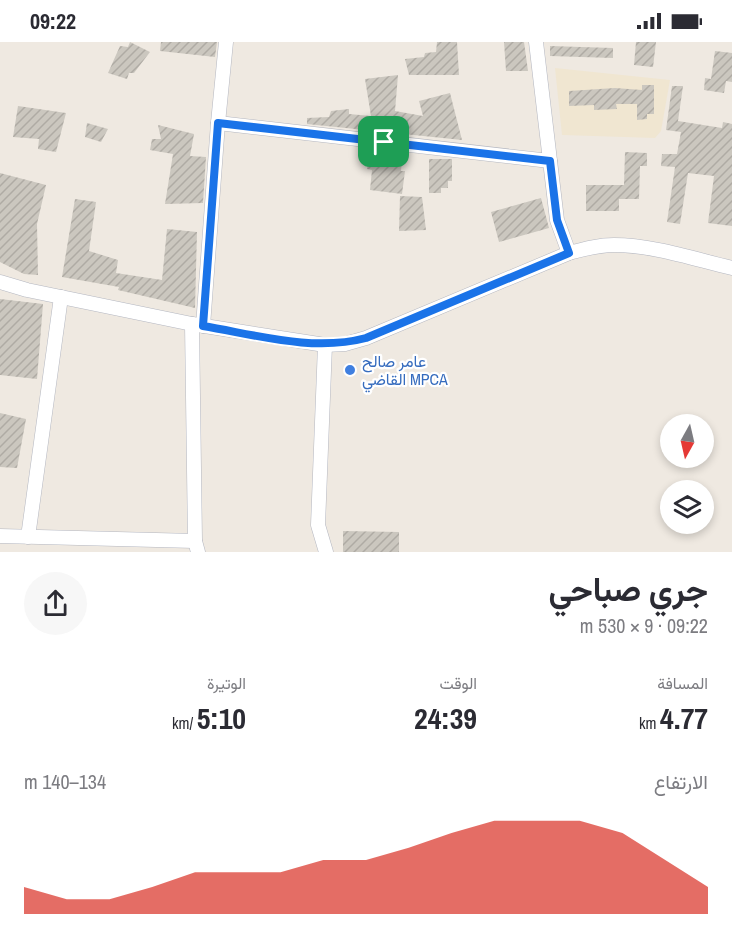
<!DOCTYPE html>
<html lang="ar">
<head>
<meta charset="utf-8">
<style>
	body { margin:0; font-family:"Archivo Narrow",Vazirmatn,sans-serif; background:#f7f7f7; color:#2b2b33; direction:rtl; height:100vh; display:flex; flex-direction:column; font-size:22px; white-space:nowrap }
	* { box-sizing:border-box; margin:0 }
	p { font-size:20px; color:#7c7c81 }
	.icon { flex:none; width:33px; height:33px; fill:none; stroke:currentColor; stroke-width:2; stroke-linecap:round; stroke-linejoin:round }
	.map { position:relative; height:510px; overflow:hidden; direction:ltr }
	.sheet { display:flex; flex-direction:column; background:#fff; flex:1 }
	.sheet>* { flex:none }
	.needle { width:39px; rotate:188deg }
	.controls { position:absolute; left:660px; top:372px; display:grid; gap:12px }
	.controls a { display:grid; place-items:center; width:54px; height:54px; border-radius:50%; background:#fff; box-shadow:0 3px 9px #0003; font-size:30px }
	.pin { position:absolute; display:grid; place-items:center; width:51px; height:51px; color:#fff; margin:-26px; border-radius:12px; box-shadow:0 3px 9px #0006 }
	.round { display:grid; place-items:center; flex:none; width:63px; height:63px; border-radius:32px; background:#f7f7f7 }
	.overview { display:flex; align-items:center; justify-content:space-between; height:102px; padding:0 24px }
	h1 { font-size:33px; font-weight:700; line-height:45px }
	.metrics { display:grid; grid-template-columns:repeat(3,1fr); gap:9px; height:102px; padding:6px 24px }
	.metrics div { display:grid; align-content:center }
	.metrics b { font-size:30px; font-weight:700 }
	.metrics small { font-size:16px; font-weight:400 }
	.metrics p { font-size:16px }
	.chart { height:168px; padding:12px 24px }
	.chart p { display:flex; justify-content:space-between }
	.chart svg { width:100%; height:108px; margin-top:6px; fill:#d93025; opacity:.7 }
	.status { display:flex; justify-content:space-between; align-items:center; height:42px; padding:0 30px; background:#fff; direction:ltr }
	.status svg { height:16px; fill:currentColor }
	.map>svg:first-child { display:block }
	.education { fill:#f0e6d1 }
	.building { fill:url(#building-hatch) }
	.lines { fill:none; stroke-linecap:round; stroke-linejoin:round }
	.minor-casing { stroke:#b4b7c1; stroke-width:15 }
	.minor { stroke:#fff; stroke-width:14 }
	.route-casing { stroke:#fff; stroke-width:12 }
	.route { stroke:#1a73e8; stroke-width:8 }
	.shop-dot { fill:#3f7fe0; stroke:#fff; stroke-width:2 }
	.labels { text-anchor:middle; dominant-baseline:central; stroke-width:4.5; stroke-linejoin:round; paint-order:stroke }
	.shop-label { font-size:16px; fill:#366cbe; stroke:#fff; text-anchor:start }
</style>
</head>
<body>
<div class="status"><b>09:22</b><svg viewBox="0 0 49 12"><path d="M0 12V9h3v3zM5 12V6h3v6zM10 12V3h3v9zM15 12V0h3v12zM26 1h20v11H26zM47 4h2v5h-2z"/></svg></div>
<div class="map">
<svg width="732" height="510" viewBox="0 0 732 510">
	<defs>
		<pattern id="building-hatch" width="6" height="6" patternUnits="userSpaceOnUse" patternTransform="scale(1.5)"><rect width="6" height="6" fill="#cbc7bf"/><path d="M-1 1l2-2M0 6l6-6M5 7l2-2" fill="none" stroke="#afaba4"/></pattern>
	</defs>
	<rect width="100%" height="100%" fill="#efe9e1"/>
	<path class="education" d="M555,26L670,38L661,89L655,96L562,93Z"/>
	<g class="building">
		<path d="M130,0L150,10L134,31H129L127,37L108,31L120,4L128,5Z"/>
		<path d="M161,0H217L215,15L160,9Z"/>
		<path d="M437,0H457L459,33H409L405,17L424,15L425,11L436,10Z"/>
		<path d="M504,0H524L528,29H506Z"/>
		<path d="M636,0H656L653,25L634,23Z"/>
		<path d="M550,4L613,6V16L550,14Z"/>
		<path d="M715,9L732,11V40L726,39L724,51L704,48L705,36L711,37Z"/>
		<path d="M398,33L395,69L423,74L419,59L450,51L462,98L307,82V76L329,75L331,69L349,67V72L371,74L365,37Z"/>
		<path d="M642,43H654V72H647V77L637,78V62H616L617,67L594,68V63L569,64V49L615,46L642,48Z"/>
		<path d="M672,44H683L678,79L722,86L723,80L732,82V184L708,181L714,134L688,131L680,182L667,180L675,125L661,124L662,112H677L681,90L666,88Z"/>
		<path d="M18,64L66,71L56,110L38,107L39,97L13,95Z"/>
		<path d="M87,81L108,87L101,100L85,95Z"/>
		<path d="M158,83L194,92L190,114L206,115L203,161L165,162L173,112L150,108L152,97H161Z"/>
		<path d="M369,107L395,110L394,115L402,116L401,129H405L402,152L370,148L372,128L367,127Z"/>
		<path d="M625,110L647,111V124H640L639,157H619V169H586V143H624Z"/>
		<path d="M429,117H452V139H448V146H441V151H429Z"/>
		<path d="M0,131L46,143L37,182L38,233L24,232L0,220Z"/>
		<path d="M400,154L422,155L426,188L399,189Z"/>
		<path d="M541,156L549,186L499,200L491,170Z"/>
		<path d="M75,157L96,160L89,209L118,218L116,231L162,238L167,187L197,190L195,266L118,248L119,245L62,235Z"/>
		<path d="M0,257L43,262L37,337L0,333Z"/>
		<path d="M0,371L26,377L17,426L0,425Z"/>
		<path d="M343,489L399,490V510H343Z"/>
	</g>
	<g class="lines">
		<g class="minor-casing">
			<g id="minor">
				<path d="M536,0L557,178L569,211"/>
				<path d="M218,81L550,119"/>
				<path d="M0,240L27,248L192,282L325,303L345,302L366,296L569,211C584,207 598,203 614,203C653,203 694,217 732,226"/>
				<path d="M192,282L195,499L198,510"/>
				<path d="M203,284L218,81L226,0"/>
				<path d="M325,303L318,483L326,510"/>
				<path d="M0,494L195,499"/>
				<path d="M28,495L61,255"/>
			</g>
		</g>
		<use href="#minor" class="minor"/>
	</g>
	<g class="lines">
		<g class="route-casing">
			<path id="route" d="M218,81L550,119L557,178L569,211L366,296C313,310 257,293 203,284Z"/>
		</g>
		<use href="#route" class="route"/>
	</g>
	<circle class="shop-dot" cx="350" cy="328" r="6"/>
	<g class="labels">
		<g class="shop-label">
			<text x="362" y="319">عامر صالح<tspan x="362" dy="18">القاضي MPCA</tspan></text>
		</g>
	</g>
</svg>
<div class="controls">
<a><svg class="needle" viewBox="-14 -14 28 28"><path d="M0-13l5 13h-10z" fill="#e53935"/><path d="M0 13l5-13h-10z" fill="#7c7c81"/></svg></a>
<a><svg class="icon" aria-label="layers" viewBox="0 0 24 24"><path d="M12 4l9 5-9 5-9-5zM3 14l9 5 9-5"/></svg></a>
</div>
<div class="pin" style="left:384px;top:100px;background:#1e9e55"><svg class="icon" aria-label="arrive" viewBox="0 0 24 24"><path d="M6 21V4h12l-3 4 3 4H6"/></svg></div>
</div>
<section class="sheet">
<div class="overview"><div><h1>جري صباحي</h1><p>09:22 · 9 × 530 m</p></div><a class="round"><svg class="icon" aria-label="share" viewBox="0 0 24 24"><path d="M12 15V3M7 8l5-5 5 5M5 13v7h14v-7"/></svg></a></div>
<div class="metrics">
<div><p>المسافة</p><b>4.77<small> km</small></b></div>
<div><p>الوقت</p><b>24:39</b></div>
<div><p>الوتيرة</p><b>5:10<small> /km</small></b></div>
</div>
<div class="chart"><p><span>الارتفاع</span>134–140 m</p>
<svg viewBox="0 0 160 44" preserveAspectRatio="none"><path d="M0 44V33L10 38L20 38L30 33L40 27L50 27L60 27L70 22L80 22L90 17L100 11L110 6L120 6L130 6L140 11L150 22L160 33V44z"/></svg>
</div>
</section>
</body>
</html>
